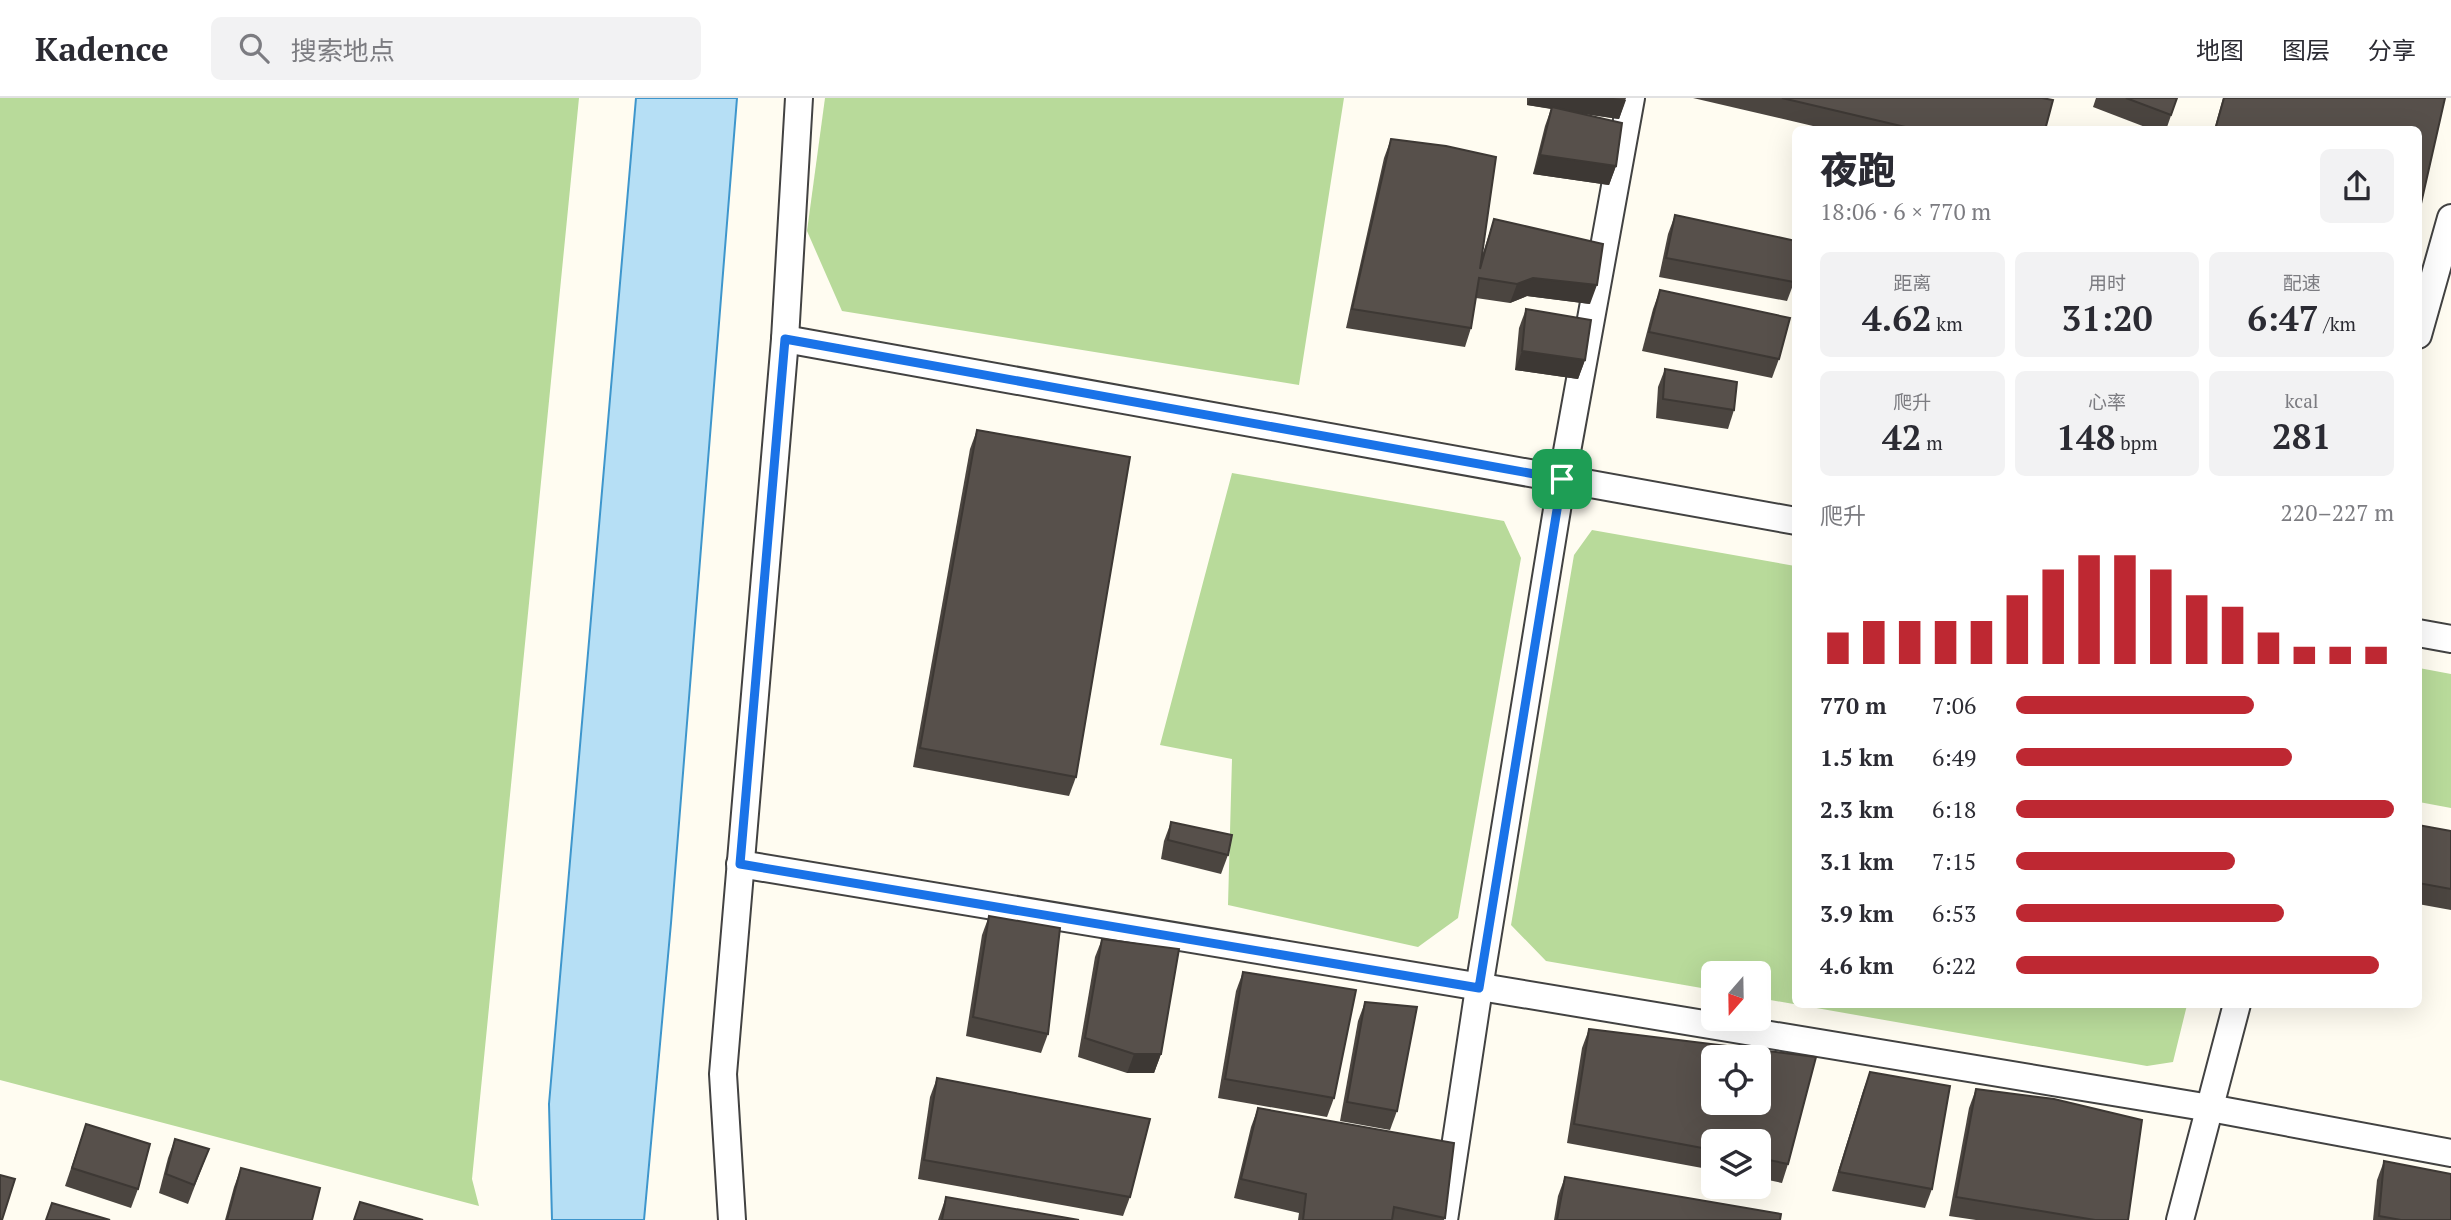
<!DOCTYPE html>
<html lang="zh">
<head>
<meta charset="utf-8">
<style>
	body { margin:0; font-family:"PT Serif","Noto Sans SC",serif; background:#f2f2f3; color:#2b2b33; height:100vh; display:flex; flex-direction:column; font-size:26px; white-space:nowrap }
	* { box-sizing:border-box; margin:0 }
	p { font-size:23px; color:#7c7c81 }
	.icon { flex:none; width:38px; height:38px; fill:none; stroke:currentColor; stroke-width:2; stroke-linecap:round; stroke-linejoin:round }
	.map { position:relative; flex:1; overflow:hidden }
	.sheet { position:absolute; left:1792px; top:28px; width:630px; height:882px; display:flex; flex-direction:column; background:#fff; border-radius:10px; box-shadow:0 7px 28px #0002 }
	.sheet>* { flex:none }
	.needle { width:46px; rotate:200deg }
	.tools { position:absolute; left:1701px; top:863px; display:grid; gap:14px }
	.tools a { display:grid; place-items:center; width:70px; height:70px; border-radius:10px; background:#fff; box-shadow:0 7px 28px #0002; font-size:35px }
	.pin { position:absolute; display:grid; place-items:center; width:60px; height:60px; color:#fff; margin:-30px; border-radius:14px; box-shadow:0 4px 10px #0006 }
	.round { display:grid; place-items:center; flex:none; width:74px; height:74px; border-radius:10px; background:#f2f2f3 }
	.summary { display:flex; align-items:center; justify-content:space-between; height:119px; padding:0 28px }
	h1 { font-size:38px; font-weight:800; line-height:52px }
	.stats { display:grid; grid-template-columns:repeat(3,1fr); gap:10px; height:119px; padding:7px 28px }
	.stats div { display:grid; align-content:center; border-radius:10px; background:#f2f2f3; text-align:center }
	.stats b { font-size:35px; font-weight:800 }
	.stats small { font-size:19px; font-weight:400 }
	.stats p { font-size:19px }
	.chart { height:196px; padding:14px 28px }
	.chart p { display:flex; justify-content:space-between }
	.chart svg { width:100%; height:126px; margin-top:7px; stroke:#be2832; stroke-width:6 }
	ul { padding:0 28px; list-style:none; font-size:23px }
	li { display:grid; grid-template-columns:112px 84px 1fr; align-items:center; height:52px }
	li i { height:18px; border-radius:9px; background:#be2832 }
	header { display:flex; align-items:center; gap:42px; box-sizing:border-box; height:98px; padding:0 35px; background:#fff; border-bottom:2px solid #e1e1e2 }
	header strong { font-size:33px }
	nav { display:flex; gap:38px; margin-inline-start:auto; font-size:24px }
	.search { width:490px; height:63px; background:#f2f2f3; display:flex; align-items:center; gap:18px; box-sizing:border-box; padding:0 24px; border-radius:10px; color:#7c7c81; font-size:26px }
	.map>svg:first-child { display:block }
	.forest { fill:#b8da9a }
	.water { fill:#b6dff5; stroke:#3e96cc; stroke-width:2 }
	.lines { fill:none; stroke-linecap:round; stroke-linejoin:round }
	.minor-casing { stroke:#424242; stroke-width:30 }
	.minor { stroke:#fff; stroke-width:26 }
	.wall { fill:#4b4540; fill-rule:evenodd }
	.shaded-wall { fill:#3d3834 }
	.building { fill:#57504b; stroke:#3d3834; stroke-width:2; fill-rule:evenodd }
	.route-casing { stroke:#fff; stroke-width:14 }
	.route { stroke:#1a73e8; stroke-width:9 }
</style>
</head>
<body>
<header>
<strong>Kadence</strong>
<div class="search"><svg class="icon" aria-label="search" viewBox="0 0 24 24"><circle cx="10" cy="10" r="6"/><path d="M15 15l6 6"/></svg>搜索地点</div>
<nav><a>地图</a><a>图层</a><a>分享</a></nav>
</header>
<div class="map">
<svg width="2451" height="1122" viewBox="0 0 2451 1122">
	<rect width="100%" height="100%" fill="#fffcf1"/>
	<g class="forest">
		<path d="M0,0H579L472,1081L479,1108L0,982Z"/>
		<path d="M825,0H1344L1299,287L842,213L807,133Z"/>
		<path d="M1232,375L1504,423L1521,460L1458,820L1418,849L1228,807L1232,661L1160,647Z"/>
		<path d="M1592,432L1795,468L1796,906L2187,907L2173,964L2147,968L1759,900V875H1713V892L1546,863L1511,827L1574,457Z"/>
		<path d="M2419,570L2451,576V710L2419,704Z"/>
	</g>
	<path class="water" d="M636,0H737L671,825L644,1122H552L549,1006Z"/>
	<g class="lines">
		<g class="minor-casing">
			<g id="minor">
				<path d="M2418,237L2451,120"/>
				<path d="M785,241L1796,423"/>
				<path d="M2418,535L2451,541"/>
				<path d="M740,766L2210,1010L2451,1055"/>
				<path d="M732,1122L723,976L785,241L799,0"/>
				<path d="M1444,1122L1479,890L1562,381L1631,0"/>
				<path d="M2180,1122L2237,906"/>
			</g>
		</g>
		<use href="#minor" class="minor"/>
	</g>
	<g class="wall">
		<path d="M1527,0H1626L1619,21L1576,15L1616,68L1609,87L1533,76L1545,28L1551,11L1527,7Z"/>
		<path d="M1693,0H2042L2045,32H1830Z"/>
		<path d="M2096,0H2177L2166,32H2153L2093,9Z"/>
		<path d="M2223,0H2445L2418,32H2214Z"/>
		<path d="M1391,41L1481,161L1494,121L1590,206L1527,198L1510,205L1476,200L1471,230L1465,249L1346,230L1384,60Z"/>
		<path d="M1675,117L1796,179L1787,203L1659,179L1668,136Z"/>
		<path d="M1660,192L1779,261L1772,280L1642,253L1653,211Z"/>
		<path d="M1526,211L1585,262L1578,281L1515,272L1519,230Z"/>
		<path d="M1665,271L1734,312L1728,331L1656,320L1658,289Z"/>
		<path d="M977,332L1076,679L1069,698L913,669L970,351Z"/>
		<path d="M1171,724L1228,757L1221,776L1161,761L1164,743Z"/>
		<path d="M2418,727L2451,733V812L2418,806Z"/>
		<path d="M989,818L1048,936L1041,955L966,938L982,837Z"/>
		<path d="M1102,841L1161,956L1154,975H1127L1078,959L1095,859Z"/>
		<path d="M1243,874L1334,1000L1327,1019L1218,1000L1236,893Z"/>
		<path d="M1365,904L1397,1013L1390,1032L1340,1023L1358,923Z"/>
		<path d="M1589,931L1816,959L1788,1066L1782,1085L1759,1080V1043H1713V1072L1567,1045L1582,950ZM1713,959H1759V1004H1713Z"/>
		<path d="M1870,974L1932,1091L1925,1110L1832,1093L1863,993Z"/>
		<path d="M937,980L1130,1099L1123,1118L918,1081L930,999Z"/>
		<path d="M1976,991L2128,1122H1976L1949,1118L1969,1010Z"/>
		<path d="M1258,1010L1445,1120L1444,1122H1298L1299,1115L1234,1100L1251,1029Z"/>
		<path d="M86,1026L138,1091L131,1110L65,1088Z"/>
		<path d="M175,1041L209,1051L188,1106L159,1095L168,1060Z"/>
		<path d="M2384,1063L2451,1122H2373L2377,1082Z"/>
		<path d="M241,1070L312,1122H225L234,1089Z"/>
		<path d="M1565,1079L1780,1122H1554L1558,1098Z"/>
		<path d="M946,1099L1079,1122H938Z"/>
	</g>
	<g class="shaded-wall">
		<path d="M1530,0H1613L1626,2L1619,21L1527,7Z"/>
		<path d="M1540,57L1616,68L1609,87L1533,76Z"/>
		<path d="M1533,180L1597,187L1590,206L1527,198L1510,205L1517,186Z"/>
		<path d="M1522,253L1585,262L1578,281L1515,272Z"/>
		<path d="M1134,956H1161L1154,975H1127Z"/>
	</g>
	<g class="building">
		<path d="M1782,0H2042L2053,2L2045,32H1918Z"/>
		<path d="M2126,0H2177L2171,17Z"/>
		<path d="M2224,0H2445L2418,119V32H2215Z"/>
		<path d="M1552,9L1622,25L1616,68L1540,57Z"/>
		<path d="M1391,41L1446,48L1496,59L1480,171L1494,121L1603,146L1597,187L1533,180L1517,186L1479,180L1471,230L1352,211Z"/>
		<path d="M1675,117L1796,143V179L1794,184L1666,160Z"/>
		<path d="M1660,192L1790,220L1779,261L1649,234Z"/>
		<path d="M1526,211L1591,222L1585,262L1522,253Z"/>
		<path d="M1665,271L1737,284L1734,312L1663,301Z"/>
		<path d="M977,332L1130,359L1076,679L920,650Z"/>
		<path d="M1171,724L1232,737L1228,757L1168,742Z"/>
		<path d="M2418,727L2451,733V791L2418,785Z"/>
		<path d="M989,818L1060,830L1048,936L973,919Z"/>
		<path d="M1102,841L1179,851L1161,956H1134L1085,940Z"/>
		<path d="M1243,874L1356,892L1334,1000L1225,981Z"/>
		<path d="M1365,904L1417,909L1397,1013L1347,1004Z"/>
		<path d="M1589,931L1816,959L1788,1066L1759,1060V1043H1713V1052L1574,1026ZM1713,959H1759V1004H1713Z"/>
		<path d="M1870,974L1950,988L1932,1091L1839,1074Z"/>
		<path d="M937,980L1150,1021L1130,1099L924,1062Z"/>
		<path d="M1976,991L2054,1001L2142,1022L2128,1122H2095L1956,1099Z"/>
		<path d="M1258,1010L1454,1045L1445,1120L1394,1109L1392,1122H1303L1306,1096L1241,1081Z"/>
		<path d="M86,1026L150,1046L138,1091L72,1070Z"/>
		<path d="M175,1041L209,1051L194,1087L166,1076Z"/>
		<path d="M2384,1063L2451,1076V1122H2401L2379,1118Z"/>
		<path d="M241,1070L320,1090L312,1122H227Z"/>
		<path d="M0,1077L15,1081L2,1122L0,1121Z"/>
		<path d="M1565,1079L1781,1116L1780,1122H1557Z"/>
		<path d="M946,1099L1079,1122H942Z"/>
		<path d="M360,1104L423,1122H354Z"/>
		<path d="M52,1105L110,1122H46Z"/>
	</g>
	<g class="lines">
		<g class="route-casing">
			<path id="route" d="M785,241L1562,381L1479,890L740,766Z"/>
		</g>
		<use href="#route" class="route"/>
	</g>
</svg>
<div class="tools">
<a><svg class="needle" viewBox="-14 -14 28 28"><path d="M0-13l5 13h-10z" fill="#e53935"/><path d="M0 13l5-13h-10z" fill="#7c7c81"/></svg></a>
<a><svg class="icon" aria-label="locate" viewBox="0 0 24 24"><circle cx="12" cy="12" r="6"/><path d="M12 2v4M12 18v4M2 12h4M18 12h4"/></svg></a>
<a><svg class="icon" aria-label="layers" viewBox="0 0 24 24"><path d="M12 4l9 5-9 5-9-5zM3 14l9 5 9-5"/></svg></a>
</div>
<div class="pin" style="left:1562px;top:381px;background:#1e9e55"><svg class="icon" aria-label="arrive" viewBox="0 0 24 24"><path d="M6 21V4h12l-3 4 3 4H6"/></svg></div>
<section class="sheet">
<div class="summary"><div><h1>夜跑</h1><p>18:06 · 6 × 770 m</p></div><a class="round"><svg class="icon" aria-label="share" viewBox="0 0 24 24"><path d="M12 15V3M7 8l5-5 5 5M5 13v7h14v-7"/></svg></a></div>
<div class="stats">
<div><p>距离</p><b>4.62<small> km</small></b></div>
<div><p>用时</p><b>31:20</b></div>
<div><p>配速</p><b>6:47<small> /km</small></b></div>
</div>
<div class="stats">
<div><p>爬升</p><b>42<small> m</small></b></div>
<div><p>心率</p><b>148<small> bpm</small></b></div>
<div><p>kcal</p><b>281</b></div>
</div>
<div class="chart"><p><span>爬升</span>220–227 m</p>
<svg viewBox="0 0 160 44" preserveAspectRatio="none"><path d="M5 44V33M15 44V29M25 44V29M35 44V29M45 44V29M55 44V20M65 44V11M75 44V6M85 44V6M95 44V11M105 44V20M115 44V24M125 44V33M135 44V38M145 44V38M155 44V38"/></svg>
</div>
<ul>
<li><b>770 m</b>7:06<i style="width:63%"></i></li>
<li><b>1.5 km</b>6:49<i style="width:73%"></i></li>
<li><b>2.3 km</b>6:18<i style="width:100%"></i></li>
<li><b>3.1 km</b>7:15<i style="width:58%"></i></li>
<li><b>3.9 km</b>6:53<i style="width:71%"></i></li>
<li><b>4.6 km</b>6:22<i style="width:96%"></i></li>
</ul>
</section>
</div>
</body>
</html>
